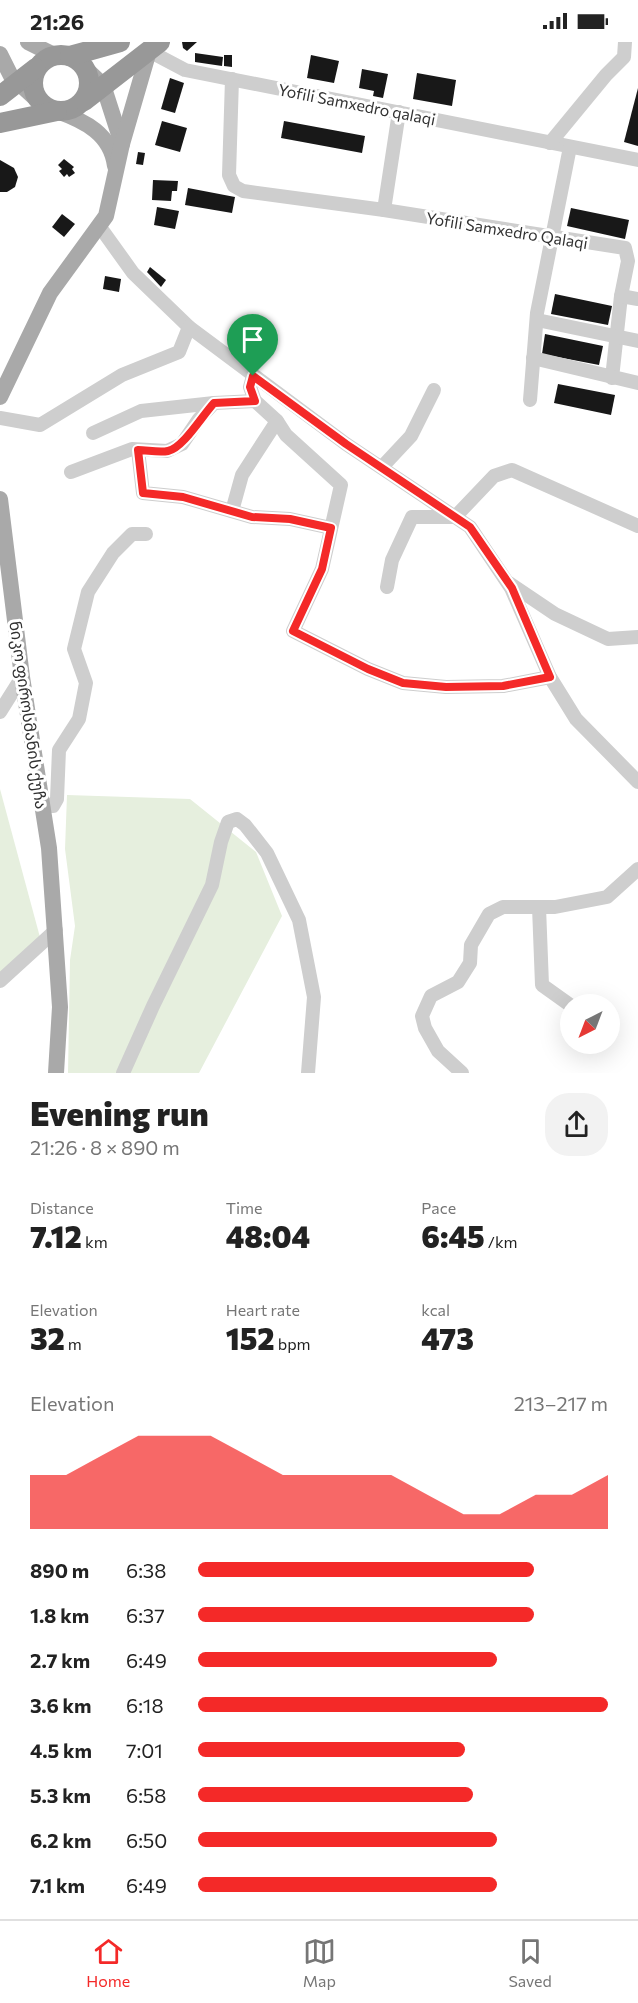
<!DOCTYPE html>
<html lang="en">
<head>
<meta charset="utf-8">
<style>
	body { margin:0; font-family:Commissioner,"Noto Sans Georgian",sans-serif; background:#f2f2f2; color:#222; height:100vh; display:flex; flex-direction:column; font-size:22px; white-space:nowrap }
	* { box-sizing:border-box; margin:0 }
	p { font-size:20px; color:#767676 }
	.icon { flex:none; width:33px; height:33px; fill:none; stroke:currentColor; stroke-width:2; stroke-linecap:round; stroke-linejoin:round }
	.map { position:relative; height:1031px; overflow:hidden }
	.drawer { display:flex; flex-direction:column; background:#fff; flex:1 }
	.drawer>* { flex:none }
	.needle { width:39px; rotate:222deg }
	.buttons { position:absolute; left:560px; top:952px; display:grid; gap:12px }
	.buttons a { display:grid; place-items:center; width:60px; height:60px; border-radius:50%; background:#fff; box-shadow:0 6px 24px #0002; font-size:30px }
	.pin { position:absolute; display:grid; place-items:center; width:51px; height:51px; color:#fff; margin:-62px -26px; border-radius:50% 50% 50% 0; rotate:-45deg; box-shadow:0 0 6px #0007 }
	.pin .icon { rotate:45deg }
	.round { display:grid; place-items:center; flex:none; width:63px; height:63px; border-radius:24px; background:#f2f2f2 }
	.overview { display:flex; align-items:center; justify-content:space-between; height:102px; padding:0 30px }
	h1 { font-size:33px; font-weight:800; line-height:45px }
	.stats { display:grid; grid-template-columns:repeat(3,1fr); gap:9px; height:102px; padding:6px 30px }
	.stats div { display:grid; align-content:center }
	.stats b { font-size:30px; font-weight:800 }
	.stats small { font-size:16px; font-weight:400 }
	.stats p { font-size:16px }
	.chart { height:168px; padding:12px 30px }
	.chart p { display:flex; justify-content:space-between }
	.chart svg { width:100%; height:108px; margin-top:6px; fill:#f42928; opacity:.7 }
	ul { padding:0 30px; list-style:none; font-size:20px }
	li { display:grid; grid-template-columns:96px 72px 1fr; align-items:center; height:45px }
	li i { height:15px; border-radius:8px; background:#f42928 }
	.status { display:flex; justify-content:space-between; align-items:center; height:42px; padding:0 30px; background:#fff; direction:ltr }
	.status svg { height:16px; fill:currentColor }
	.tabs { display:flex; justify-content:space-around; align-items:center; height:84px; border-top:2px solid #e0e0e0; background:#fff; font-size:16px; color:#767676 }
	.tabs a { display:grid; justify-items:center; gap:3px }
	.tabs .selected { color:#f42928 }
	.map>svg:first-child { display:block }
	.green { fill:#e6efde }
	.building { fill:#181818 }
	.lines { fill:none; stroke-linecap:round; stroke-linejoin:round }
	.minor { stroke:#cecece; stroke-width:14 }
	.major { stroke:#a9a9a9; stroke-width:16 }
	.highway { stroke:#989898; stroke-width:20 }
	.route-casing { stroke:#fff; stroke-width:12 }
	.route { stroke:#f42928; stroke-width:8 }
	.labels { text-anchor:middle; dominant-baseline:central; stroke-width:6; stroke-linejoin:round; paint-order:stroke }
	.street-label { font-size:16px; fill:#313131; stroke:#fff }
</style>
</head>
<body>
<div class="status"><b>21:26</b><svg viewBox="0 0 49 12"><path d="M0 12V9h3v3zM5 12V6h3v6zM10 12V3h3v9zM15 12V0h3v12zM26 1h20v11H26zM47 4h2v5h-2z"/></svg></div>
<div class="map">
<svg width="638" height="1031" viewBox="0 0 638 1031">
	<rect width="100%" height="100%" fill="#fff"/>
	<g class="green">
		<path d="M0,747L41,899L0,932Z"/>
		<path d="M67,753L190,757L256,810L282,874L199,1031H68L70,918L75,884L65,807Z"/>
	</g>
	<g class="building">
		<path d="M182,0H197L187,9L183,6Z"/>
		<path d="M195,11L223,15L222,24L195,20Z"/>
		<path d="M224,13H232V25L224,24Z"/>
		<path d="M311,13L339,19L334,41L307,36Z"/>
		<path d="M362,27L388,32L383,56L373,54L374,49L359,46Z"/>
		<path d="M417,31L456,38L452,64L413,57Z"/>
		<path d="M170,36L184,41L175,71L161,67Z"/>
		<path d="M638,46V104L624,100Z"/>
		<path d="M162,79L187,86L180,110L155,103Z"/>
		<path d="M284,79L365,94L362,111L281,96Z"/>
		<path d="M138,110L145,111L143,123L136,122Z"/>
		<path d="M64,117L74,125L72,127L75,131L69,135L67,132L64,135L59,129L62,127L58,123Z"/>
		<path d="M0,118L14,126L18,135L15,145L7,150H0Z"/>
		<path d="M153,138L178,139L177,149H172L171,159L152,158Z"/>
		<path d="M188,146L235,155L232,171L185,163Z"/>
		<path d="M157,165L179,169L175,187L154,183Z"/>
		<path d="M571,166L629,178L625,197L567,184Z"/>
		<path d="M62,172L75,182L64,195L52,185Z"/>
		<path d="M150,225L166,238L161,245L147,230Z"/>
		<path d="M105,234L121,237L119,250L103,247Z"/>
		<path d="M555,252L612,264L608,283L551,272Z"/>
		<path d="M545,292L603,304L599,323L542,312Z"/>
		<path d="M558,342L615,353L611,373L554,361Z"/>
	</g>
	<g class="lines">
		<g class="minor">
			<path d="M149,9L185,28L638,118"/>
			<path d="M232,37L229,133L234,144L243,149L384,168L625,206L628,219L621,254L612,336"/>
			<path d="M550,101L606,33L624,15L625,0"/>
			<path d="M384,168L399,70"/>
			<path d="M100,185L133,231L189,285L346,402L470,485L511,546L550,635L576,677L638,740"/>
			<path d="M621,254L638,257"/>
			<path d="M537,278L638,299"/>
			<path d="M533,316L638,341"/>
			<path d="M253,334L250,345L255,359L277,379L286,393L341,443L322,527L293,589L368,627L403,641L446,645L503,644L550,635"/>
			<path d="M530,358L537,271L570,105"/>
			<path d="M0,376L40,383L122,333L179,310L189,285"/>
			<path d="M93,391L141,369L214,361"/>
			<path d="M138,408L143,451L183,455L252,475L290,477L331,486"/>
			<path d="M382,425L411,394L434,348"/>
			<path d="M71,430L132,407L167,409L182,402L199,377L214,361L255,359"/>
			<path d="M232,469L242,433L277,379"/>
			<path d="M509,541L555,572L608,597L638,595"/>
			<path d="M387,545L392,518L412,475H455L494,434L512,428L638,484"/>
			<path d="M0,670L22,635"/>
			<path d="M40,762L53,764L57,757L59,708L79,677L86,641L74,607L88,550L113,511L132,492H146"/>
			<path d="M539,865L542,943L570,963"/>
			<path d="M0,939L56,888"/>
			<path d="M123,1031L153,964L212,843L221,800L228,780L237,777L245,783L267,811L299,878L314,955L308,1031"/>
			<path d="M462,1031L438,1009L425,986L422,974L431,954L458,940L470,921L471,903L489,872L503,865H555L607,855L638,827"/>
		</g>
		<g class="major">
			<path d="M28,0L54,13"/>
			<path d="M0,12L11,34L38,59"/>
			<path d="M84,25L103,43L122,102"/>
			<path d="M57,69C85,79 111,92 115,124"/>
			<path d="M0,355L50,251L106,174L122,102L149,9"/>
			<path d="M0,457L22,635L49,806L60,965L56,1031"/>
		</g>
		<g class="highway">
			<circle cx="61" cy="41" r="28"/>
			<path d="M70,14L120,0"/>
			<path d="M0,54L36,26"/>
			<path d="M84,59L160,0"/>
			<path d="M0,81L57,69"/>
		</g>
	</g>
	<g class="lines">
		<g class="route-casing">
			<path id="route" d="M253,334L346,402L470,485L512,546L550,635L503,644L446,645L403,641L368,627L293,589L322,527L331,486L290,477L252,475L183,455L143,451L138,408C147,408 159,411 168,409C183,406 202,374 214,361L255,359L250,345Z"/>
		</g>
		<use href="#route" class="route"/>
	</g>
	<g class="labels">
		<g class="street-label">
			<text transform="translate(357 62) rotate(11)">Yofili Samxedro qalaqi</text>
			<text transform="translate(507 188) rotate(9)">Yofili Samxedro Qalaqi</text>
			<text transform="translate(29 673) rotate(82)">ნიკო ფიროსმანის ქუჩა</text>
		</g>
	</g>
</svg>
<div class="buttons">
<a><svg class="needle" viewBox="-14 -14 28 28"><path d="M0-13l5 13h-10z" fill="#e53935"/><path d="M0 13l5-13h-10z" fill="#767676"/></svg></a>
</div>
<div class="pin" style="left:253px;top:334px;background:#1e9e55"><svg class="icon" aria-label="arrive" viewBox="0 0 24 24"><path d="M6 21V4h12l-3 4 3 4H6"/></svg></div>
</div>
<section class="drawer">
<div class="overview"><div><h1>Evening run</h1><p>21:26 · 8 × 890 m</p></div><a class="round"><svg class="icon" aria-label="share" viewBox="0 0 24 24"><path d="M12 15V3M7 8l5-5 5 5M5 13v7h14v-7"/></svg></a></div>
<div class="stats">
<div><p>Distance</p><b>7.12<small> km</small></b></div>
<div><p>Time</p><b>48:04</b></div>
<div><p>Pace</p><b>6:45<small> /km</small></b></div>
</div>
<div class="stats">
<div><p>Elevation</p><b>32<small> m</small></b></div>
<div><p>Heart rate</p><b>152<small> bpm</small></b></div>
<div><p>kcal</p><b>473</b></div>
</div>
<div class="chart"><p><span>Elevation</span>213–217 m</p>
<svg viewBox="0 0 160 44" preserveAspectRatio="none"><path d="M0 44V22L10 22L20 14L30 6L40 6L50 6L60 14L70 22L80 22L90 22L100 22L110 30L120 38L130 38L140 30L150 30L160 22V44z"/></svg>
</div>
<ul>
<li><b>890 m</b>6:38<i style="width:82%"></i></li>
<li><b>1.8 km</b>6:37<i style="width:82%"></i></li>
<li><b>2.7 km</b>6:49<i style="width:73%"></i></li>
<li><b>3.6 km</b>6:18<i style="width:100%"></i></li>
<li><b>4.5 km</b>7:01<i style="width:65%"></i></li>
<li><b>5.3 km</b>6:58<i style="width:67%"></i></li>
<li><b>6.2 km</b>6:50<i style="width:73%"></i></li>
<li><b>7.1 km</b>6:49<i style="width:73%"></i></li>
</ul>
</section>
<nav class="tabs">
<a class="selected"><svg class="icon" aria-label="home" viewBox="0 0 24 24"><path d="M3 11l9-7 9 7M6 9v11h12V9"/></svg>Home</a>
<a><svg class="icon" aria-label="map" viewBox="0 0 24 24"><path d="M3 6l6-2 6 2 6-2v14l-6 2-6-2-6 2zM9 4v14M15 6v14"/></svg>Map</a>
<a><svg class="icon" aria-label="saved" viewBox="0 0 24 24"><path d="M7 4h10v16l-5-4-5 4z"/></svg>Saved</a>
</nav>
</body>
</html>
